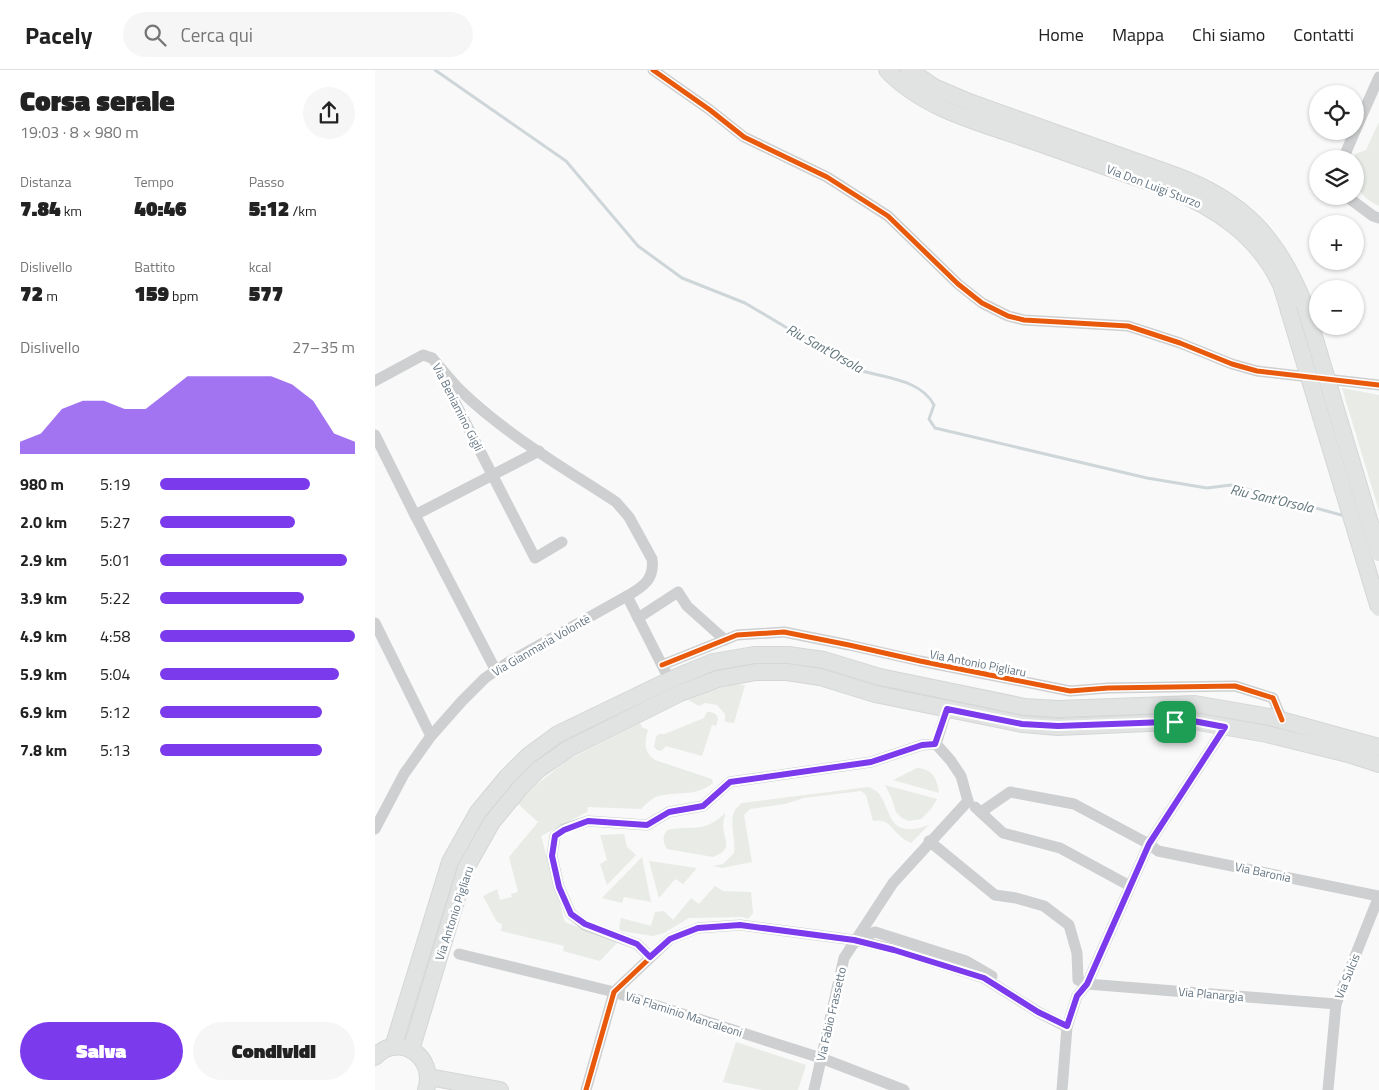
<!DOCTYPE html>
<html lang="it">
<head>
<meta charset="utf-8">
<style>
	body { margin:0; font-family:"Titillium Web",sans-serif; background:#f6f6f6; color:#222; height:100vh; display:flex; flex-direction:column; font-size:19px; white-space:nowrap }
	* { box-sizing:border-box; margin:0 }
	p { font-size:16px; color:#767676 }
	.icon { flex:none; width:28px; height:28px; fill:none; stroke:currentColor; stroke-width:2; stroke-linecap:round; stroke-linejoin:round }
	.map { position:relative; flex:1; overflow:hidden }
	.panel { display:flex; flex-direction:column; background:#fff; width:375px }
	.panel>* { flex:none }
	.tools { position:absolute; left:934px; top:15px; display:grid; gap:10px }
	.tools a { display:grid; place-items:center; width:55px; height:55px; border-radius:50%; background:#fff; box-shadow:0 1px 4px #0004; font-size:25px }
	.pin { position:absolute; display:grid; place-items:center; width:42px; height:42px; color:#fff; margin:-21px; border-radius:10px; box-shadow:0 2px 8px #0006 }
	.round { display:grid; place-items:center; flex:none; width:52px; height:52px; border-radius:26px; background:#f6f6f6 }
	.headline { display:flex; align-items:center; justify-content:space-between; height:85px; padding:0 20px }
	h1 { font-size:28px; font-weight:800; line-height:38px }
	.metrics { display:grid; grid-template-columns:repeat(3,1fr); gap:8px; height:85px; padding:5px 20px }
	.metrics div { display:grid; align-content:center }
	.metrics b { font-size:21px; font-weight:800 }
	.metrics small { font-size:14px; font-weight:400 }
	.metrics p { font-size:14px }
	.chart { height:140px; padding:10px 20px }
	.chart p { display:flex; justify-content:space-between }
	.chart svg { width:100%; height:90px; margin-top:5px; fill:#7c3aed; opacity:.7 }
	.primary-button { display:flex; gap:10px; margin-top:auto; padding:10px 20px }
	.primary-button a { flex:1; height:58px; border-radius:30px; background:#7c3aed; color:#fff; font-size:20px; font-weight:800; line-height:58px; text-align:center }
	.primary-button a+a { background:#f6f6f6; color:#222 }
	ul { padding:0 20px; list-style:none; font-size:16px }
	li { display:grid; grid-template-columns:80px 60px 1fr; align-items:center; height:38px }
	li i { height:12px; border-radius:6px; background:#7c3aed }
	header { display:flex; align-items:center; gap:30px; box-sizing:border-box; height:70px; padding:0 25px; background:#fff; border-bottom:1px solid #e0e0e0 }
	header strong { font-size:24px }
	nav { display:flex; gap:28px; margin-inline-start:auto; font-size:18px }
	.search { width:350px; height:45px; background:#f6f6f6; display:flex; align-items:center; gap:12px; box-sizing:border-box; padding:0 18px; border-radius:28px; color:#767676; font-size:19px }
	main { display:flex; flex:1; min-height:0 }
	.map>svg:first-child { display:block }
	.green { fill:#e8ebe6 }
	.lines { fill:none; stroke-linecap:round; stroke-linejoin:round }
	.stream { stroke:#ced6d9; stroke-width:3 }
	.secondary-casing { stroke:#d5d6d7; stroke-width:18 }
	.street { stroke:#cecfd0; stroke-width:11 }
	.secondary { stroke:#e1e2e2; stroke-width:16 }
	.secondary-bridge-casing { stroke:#d5d6d7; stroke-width:18; stroke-linecap:butt }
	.secondary-bridge { stroke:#e1e2e2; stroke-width:16 }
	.cycleway-casing { stroke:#fff; stroke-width:8 }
	.cycleway { stroke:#e8590c; stroke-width:5 }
	.route-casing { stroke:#fff; stroke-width:10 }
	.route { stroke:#7c3aed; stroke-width:6 }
	.labels { text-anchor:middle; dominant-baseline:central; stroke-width:5; stroke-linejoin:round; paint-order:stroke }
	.street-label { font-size:12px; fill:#657683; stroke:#fff }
	.water-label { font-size:14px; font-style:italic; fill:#60757c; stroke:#fff }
</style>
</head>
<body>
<header>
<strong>Pacely</strong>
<div class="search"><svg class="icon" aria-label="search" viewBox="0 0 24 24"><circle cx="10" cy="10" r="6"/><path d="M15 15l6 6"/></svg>Cerca qui</div>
<nav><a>Home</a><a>Mappa</a><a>Chi siamo</a><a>Contatti</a></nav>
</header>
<main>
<section class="panel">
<div class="headline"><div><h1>Corsa serale</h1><p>19:03 · 8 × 980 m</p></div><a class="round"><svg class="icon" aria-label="share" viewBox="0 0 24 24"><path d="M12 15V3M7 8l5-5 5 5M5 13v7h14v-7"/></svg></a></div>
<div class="metrics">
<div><p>Distanza</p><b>7.84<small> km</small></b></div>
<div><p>Tempo</p><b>40:46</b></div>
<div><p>Passo</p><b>5:12<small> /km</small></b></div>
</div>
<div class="metrics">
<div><p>Dislivello</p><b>72<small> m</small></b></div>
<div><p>Battito</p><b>159<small> bpm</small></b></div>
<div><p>kcal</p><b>577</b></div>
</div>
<div class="chart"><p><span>Dislivello</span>27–35 m</p>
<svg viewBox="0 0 160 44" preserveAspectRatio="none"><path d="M0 44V38L10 34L20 22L30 18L40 18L50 22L60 22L70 14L80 6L90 6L100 6L110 6L120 6L130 10L140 18L150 34L160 38V44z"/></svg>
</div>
<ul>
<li><b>980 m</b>5:19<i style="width:77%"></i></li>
<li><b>2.0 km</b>5:27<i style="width:69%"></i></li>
<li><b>2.9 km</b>5:01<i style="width:96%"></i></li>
<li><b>3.9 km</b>5:22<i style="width:74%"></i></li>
<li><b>4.9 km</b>4:58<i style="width:100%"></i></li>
<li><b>5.9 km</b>5:04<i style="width:92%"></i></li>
<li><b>6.9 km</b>5:12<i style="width:83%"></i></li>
<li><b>7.8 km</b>5:13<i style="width:83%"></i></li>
</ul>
<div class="primary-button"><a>Salva</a><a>Condividi</a></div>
</section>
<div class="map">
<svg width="1004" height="1020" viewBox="0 0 1004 1020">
	<rect width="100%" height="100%" fill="#f9f9f9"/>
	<g class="green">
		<path d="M1004,52V136C985,127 980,117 980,96C980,91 979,90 980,84L991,80Z"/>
		<path d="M967,318L1004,325V441Z"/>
		<path d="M360,614L370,615L359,653L350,652V644L342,635L330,633L324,636L313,630L336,621Z"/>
		<path d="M332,642C338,642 342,643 343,649L341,656L337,655L327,686L291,676L286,681L282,680L279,677L281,667L284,664H290L329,648Z"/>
		<path d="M265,653L267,657L273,660C269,673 269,682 280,690L337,709L338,713C320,728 302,720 281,727C276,729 270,735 266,739L213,737L212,742L166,766L190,852L243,872L225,891L188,881L189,876L126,861L127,854L122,852L108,826L122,819L125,830L137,827L136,824L143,822L134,787L163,752L142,733L160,716L191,691Z"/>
		<path d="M542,698C558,699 562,709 564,723L518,710Z"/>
		<path d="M510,715L562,729L556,739L546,749L534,751L527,748L521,742L517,729Z"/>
		<path d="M493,717C521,724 503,774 554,755L536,773C532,771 528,769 525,766C516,758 513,748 498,751L491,725L486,721L429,728L410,734L375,739L369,745L377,792L347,798L338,796L348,794L359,783C362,766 349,745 367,733Z"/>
		<path d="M350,743C350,747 348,752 348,756C349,771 359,779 338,787L292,779C288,772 287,767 292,760C319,754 327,765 350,743Z"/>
		<path d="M249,764L252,777L261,785L232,815L225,794L232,790L225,765Z"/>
		<path d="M267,787L276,832L249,827L247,833L227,828Z"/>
		<path d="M274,791L322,798L308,814L300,809L284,828Z"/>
		<path d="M340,816L348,821L376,822L378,843L373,849L367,847L314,848L289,863L278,866L246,861L244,858L246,848L276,856L280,842L289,841L298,850L316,828L324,834Z"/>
		<path d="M361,972L431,995L423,1020H387L348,1012Z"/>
	</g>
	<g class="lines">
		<path class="stream" d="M60,0L191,91L263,176L307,208L370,233L481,299C506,308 545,308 559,335L554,349L560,358L772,408L832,418L856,415L970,446"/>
		<g class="secondary-casing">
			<g id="secondary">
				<path d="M512,0C549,40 608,53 658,71C703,87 749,103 794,119C841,137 885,168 906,215C909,224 912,233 914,241"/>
				<path d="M534,0L559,17L594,32L799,105C868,130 903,168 930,236"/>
				<path d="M18,977L75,792L103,742L132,707L153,686L183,664L299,608L338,592L379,585H413L449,590L505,607L650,637L683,639L820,634L895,647L1004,677"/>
				<path d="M36,980L91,798L117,752L145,718L164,699L193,679L305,623L343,609L381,602H412L445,607L500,624L647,654L683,657L818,651L892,664L973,684L1004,694"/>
				<path d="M0,987C24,961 62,987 51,1020"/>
				<path d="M54,1007L125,1020"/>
			</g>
		</g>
		<g class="street">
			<path d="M278,0L335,40L369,67L452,107L513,146L583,214L607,233L633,246L649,250L753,256L805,273L857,294L882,301L1004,315"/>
			<path d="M980,61L1004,7"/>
			<path d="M968,89L980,61"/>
			<path d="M971,126L998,146L1004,148"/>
			<path d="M57,288C67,299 75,310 85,320C130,364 189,398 241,432L254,447L277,489C280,509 268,517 252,526"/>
			<path d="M66,305L160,488L187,472"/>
			<path d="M0,311L48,285L57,288"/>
			<path d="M0,365L40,445"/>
			<path d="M263,548L303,522L312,536L350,570"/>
			<path d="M0,553L56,666"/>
			<path d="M287,595L362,565L409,562L474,575L545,591L695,621L733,618L860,616L898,628L907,650"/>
			<path d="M121,601L40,445L164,381"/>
			<path d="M561,674L576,691L586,706L593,731"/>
			<path d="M561,674L572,639"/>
			<path d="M600,737L628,763L685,778L755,816"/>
			<path d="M606,742L635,722L699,734L774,774L783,781L1004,826"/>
			<path d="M0,759L29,704L56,666L87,631L110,608L132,593L252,526L290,601"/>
			<path d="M554,771L620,825L641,828L669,836L694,855L702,883L703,910L712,914L961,934"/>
			<path d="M479,870L500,862L591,891L617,906"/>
			<path d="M84,884L239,922L446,988L529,1020"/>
			<path d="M275,887L262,874L210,855L196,844L184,817L177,786L180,766L189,759L213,751L272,755L294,742L328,736L355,712L496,692L547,675L561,674"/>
			<path d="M211,1020L239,922L295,869L323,858L365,855L479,870L519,879L609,908L663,942L692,957"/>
			<path d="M439,1020L469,888L518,813L593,731"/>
			<path d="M687,1020L692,957L702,926L712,914L774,774L850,657"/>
			<path d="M953,1020L961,934L1004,826"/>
		</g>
		<use href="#secondary" class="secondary"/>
		<g class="secondary-bridge-casing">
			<g id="secondary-bridge">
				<path d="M930,236L1004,483"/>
				<path d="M914,241L1004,538"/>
			</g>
		</g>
		<use href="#secondary-bridge" class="secondary-bridge"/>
		<g class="cycleway-casing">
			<g id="cycleway">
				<path d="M278,0L335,40L369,67L452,107L513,146L583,214L607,233L633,246L649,250L753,256L805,273L857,294L882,301L1004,315"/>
				<path d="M287,595L362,565L409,562L474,575L545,591L695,621L733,618L860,616L898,628L907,650"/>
				<path d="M211,1020L239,922L295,869L323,858L365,855L479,870L519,879L609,908L663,942L692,957"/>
			</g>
		</g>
		<use href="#cycleway" class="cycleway"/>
	</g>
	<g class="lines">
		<g class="route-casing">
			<path id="route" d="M572,639L647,654L683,656L818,651L850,657L774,774L712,914L702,926L692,956L663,942L609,908L519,880L479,870L365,855L323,858L295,869L275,887L262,874L210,854L196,844L184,817L177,786L180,766L189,760L213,751L272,755L294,742L328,736L355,712L496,692L547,675L560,674Z"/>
		</g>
		<use href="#route" class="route"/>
	</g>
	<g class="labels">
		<g class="street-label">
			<text transform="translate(779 116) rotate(21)">Via Don Luigi Sturzo</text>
			<text transform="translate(83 337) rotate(63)">Via Beniamino Gigli</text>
			<text transform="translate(166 575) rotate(-30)">Via Gianmaria Volontè</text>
			<text transform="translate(603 593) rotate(11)">Via Antonio Pigliaru</text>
			<text transform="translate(888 802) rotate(12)">Via Baronia</text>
			<text transform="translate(79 843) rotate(-72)">Via Antonio Pigliaru</text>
			<text transform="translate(972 906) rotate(-68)">Via Sulcis</text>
			<text transform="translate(836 924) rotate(5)">Via Planargia</text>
			<text transform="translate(309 944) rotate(18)">Via Flaminio Mancaleoni</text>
			<text transform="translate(456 944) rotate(-77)">Via Fabio Frassetto</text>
		</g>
		<g class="water-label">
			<text transform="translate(450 278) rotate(29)">Riu Sant'Orsola</text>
			<text transform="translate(897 428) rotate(13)">Riu Sant'Orsola</text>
		</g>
	</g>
</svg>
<div class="tools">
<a><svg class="icon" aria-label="locate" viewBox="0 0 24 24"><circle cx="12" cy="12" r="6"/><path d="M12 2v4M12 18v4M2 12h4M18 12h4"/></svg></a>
<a><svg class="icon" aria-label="layers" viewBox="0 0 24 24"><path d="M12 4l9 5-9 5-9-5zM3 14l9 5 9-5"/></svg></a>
<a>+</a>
<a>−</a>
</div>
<div class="pin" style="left:800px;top:652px;background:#1e9e55"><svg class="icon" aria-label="arrive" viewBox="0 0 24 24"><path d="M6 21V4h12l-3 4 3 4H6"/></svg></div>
</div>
</main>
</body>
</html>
